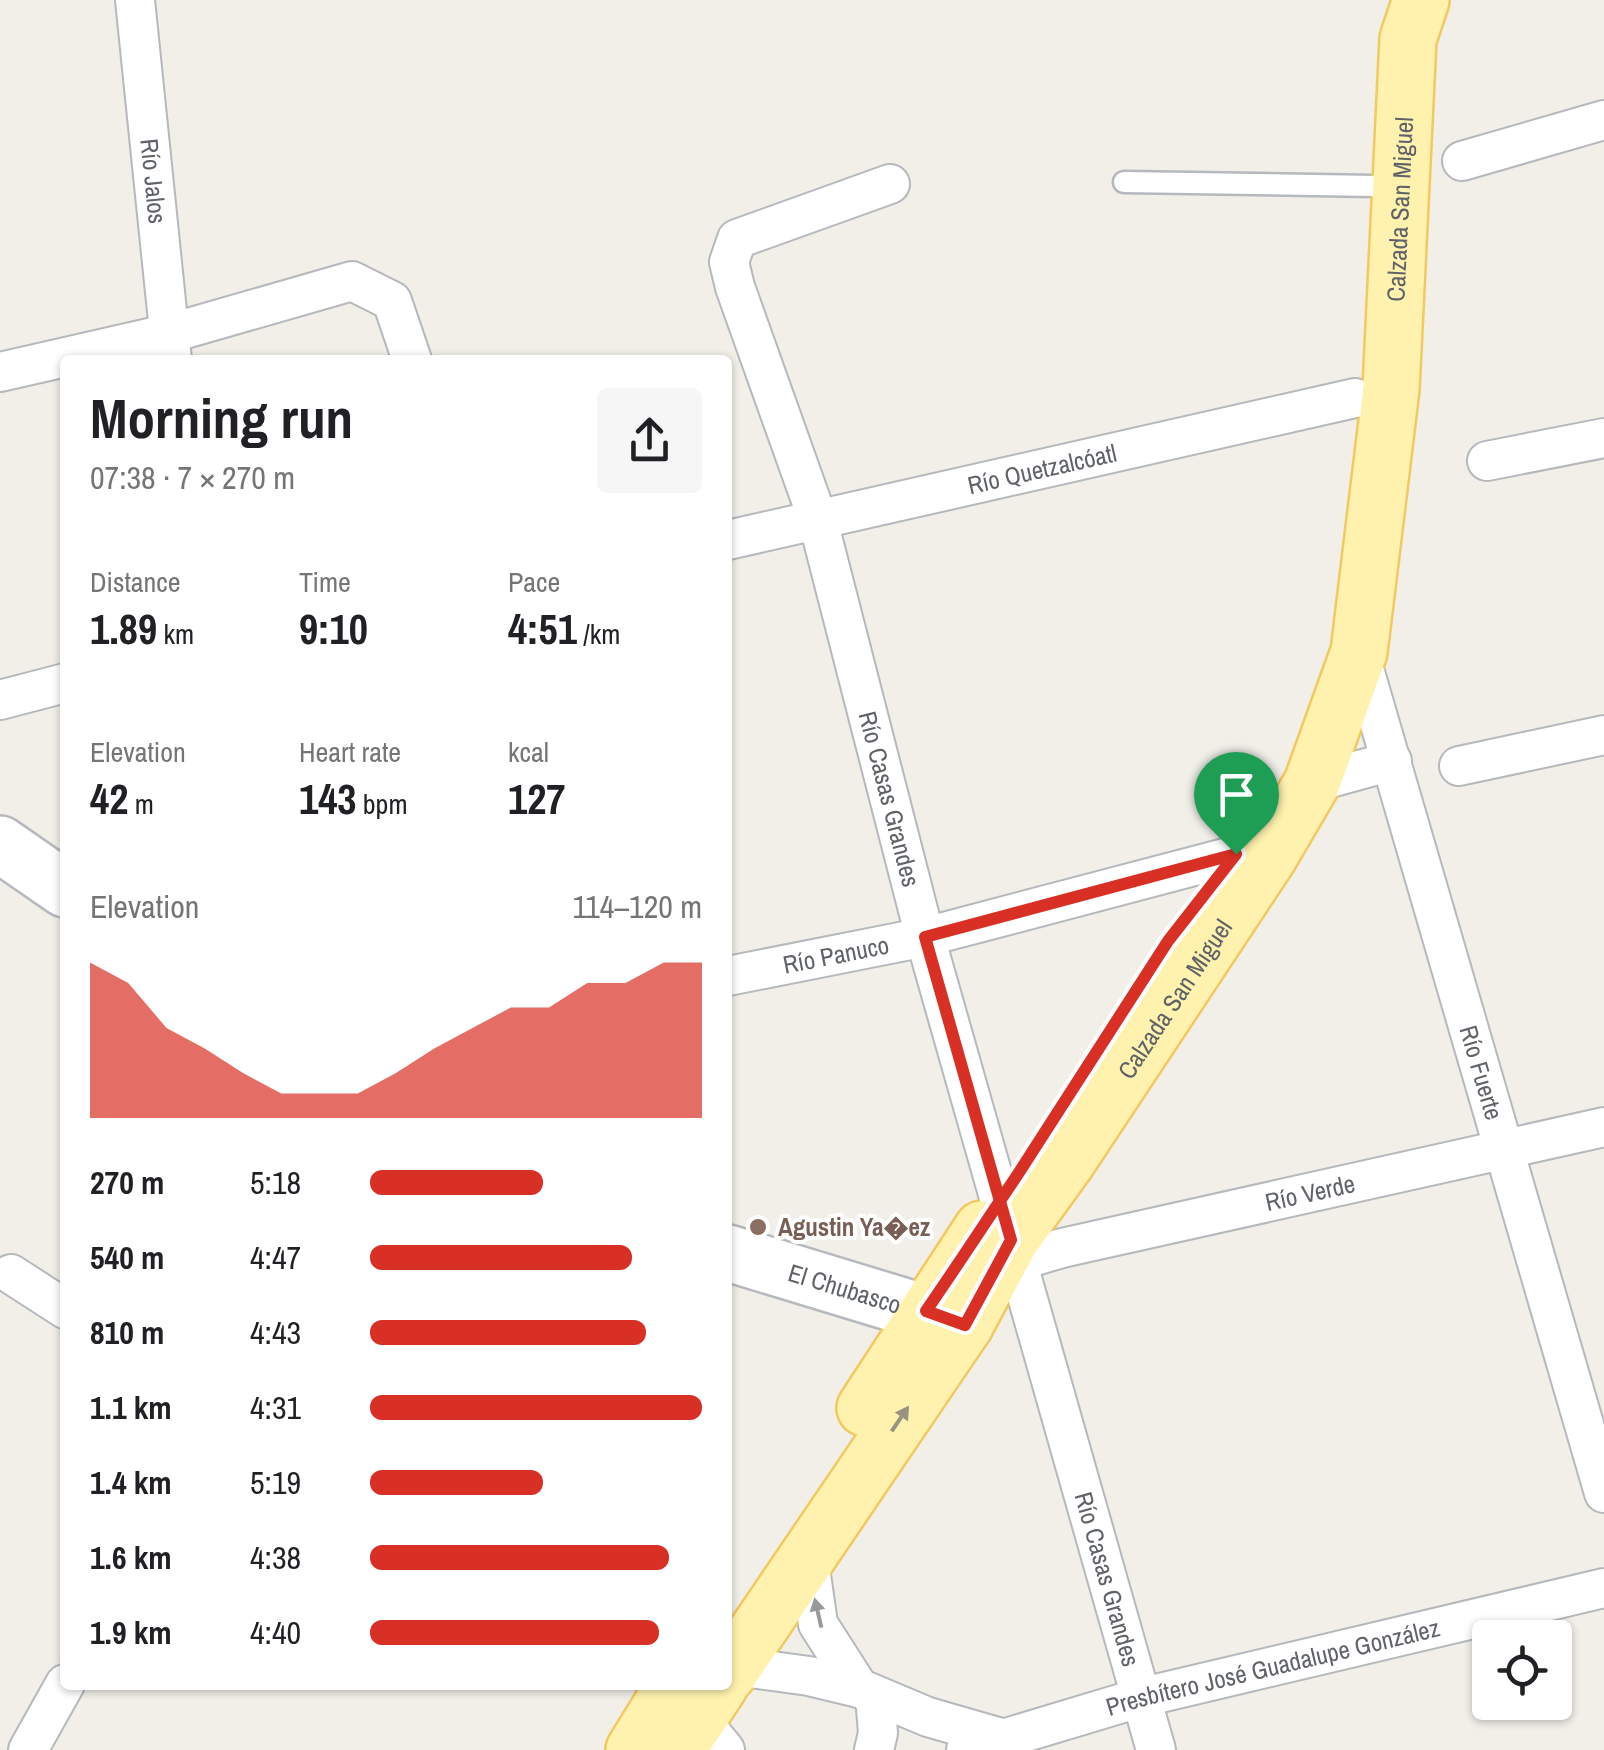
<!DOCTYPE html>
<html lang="en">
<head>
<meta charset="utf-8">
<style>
	body { margin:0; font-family:"Archivo Narrow",sans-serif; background:#f6f6f6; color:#202124; height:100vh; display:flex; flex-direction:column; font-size:38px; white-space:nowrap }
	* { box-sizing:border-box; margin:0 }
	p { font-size:32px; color:#757577 }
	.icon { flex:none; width:55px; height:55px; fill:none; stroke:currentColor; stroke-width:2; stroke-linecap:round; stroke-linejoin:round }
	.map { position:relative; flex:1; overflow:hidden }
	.details { position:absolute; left:60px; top:355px; width:672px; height:1335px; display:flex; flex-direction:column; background:#fff; border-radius:10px; box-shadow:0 2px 8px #0004 }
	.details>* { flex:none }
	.fabs { position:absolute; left:1472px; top:1620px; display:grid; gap:20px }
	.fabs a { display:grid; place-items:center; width:100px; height:100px; border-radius:10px; background:#fff; box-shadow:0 2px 8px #0004; font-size:50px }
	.pin { position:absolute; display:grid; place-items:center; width:85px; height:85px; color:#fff; margin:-102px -42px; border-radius:50% 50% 50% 0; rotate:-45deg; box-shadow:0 0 10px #0007 }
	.pin .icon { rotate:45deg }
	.round { display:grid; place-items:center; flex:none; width:105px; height:105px; border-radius:10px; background:#f6f6f6 }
	.summary { display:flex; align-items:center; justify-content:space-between; height:170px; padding:0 30px }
	h1 { font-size:55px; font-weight:800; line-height:75px }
	.metrics { display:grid; grid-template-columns:repeat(3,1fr); gap:15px; height:170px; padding:10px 30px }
	.metrics div { display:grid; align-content:center }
	.metrics b { font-size:42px; font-weight:800 }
	.metrics small { font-size:28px; font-weight:400 }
	.metrics p { font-size:28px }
	.chart { height:280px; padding:20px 30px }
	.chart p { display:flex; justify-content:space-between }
	.chart svg { width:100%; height:180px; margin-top:10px; fill:#d93025; opacity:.7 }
	ul { padding:0 30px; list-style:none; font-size:32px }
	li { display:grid; grid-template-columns:160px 120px 1fr; align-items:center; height:75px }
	li i { height:25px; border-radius:12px; background:#d93025 }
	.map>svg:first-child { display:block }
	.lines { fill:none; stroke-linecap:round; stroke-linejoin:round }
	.lane-casing { stroke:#b5b8bc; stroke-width:25 }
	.street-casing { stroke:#b5b8bc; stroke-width:42 }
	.secondary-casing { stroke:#b6babf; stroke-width:60 }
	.primary-casing { stroke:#f2c960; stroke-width:60 }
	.lane { stroke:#fff; stroke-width:20 }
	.street { stroke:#fff; stroke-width:38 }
	.secondary { stroke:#fff; stroke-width:55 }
	.primary { stroke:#fff2af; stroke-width:55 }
	.oneway { fill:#979581 }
	.oneway2 { fill:#979a9d }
	.route-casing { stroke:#fff; stroke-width:20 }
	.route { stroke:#d93025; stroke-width:12 }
	.education-dot { fill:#8d6e63; stroke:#fff; stroke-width:4 }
	.labels { text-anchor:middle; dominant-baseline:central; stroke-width:8; stroke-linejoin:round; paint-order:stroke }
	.street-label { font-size:25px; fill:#5f6368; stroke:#fff }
	.education-label { font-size:25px; font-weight:bold; fill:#785e54; stroke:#fff; text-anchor:start }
</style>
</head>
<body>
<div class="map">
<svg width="1604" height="1750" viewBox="0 0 1604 1750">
	<rect width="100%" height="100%" fill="#f1efe8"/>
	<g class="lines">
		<g class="lane-casing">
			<path id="lane" d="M1124,182L1374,186"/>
		</g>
		<g class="street-casing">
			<g id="street">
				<path id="s1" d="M135,0L172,360"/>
				<path d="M1462,161L1604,120"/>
				<path id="s2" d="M890,184L737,239L729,262L735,287L817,517L925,937L1156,1750"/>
				<path d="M0,372L171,333L352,281L392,301L412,360"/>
				<path d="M1487,461L1604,438"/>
				<path id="s3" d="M728,540L1355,398"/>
				<path id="s4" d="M1359,652L1604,1493"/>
				<path d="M0,700L65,683"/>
				<path d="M1459,766L1604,735"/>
				<path d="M1312,783L1392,761"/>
				<path id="s5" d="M728,976L925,937L1236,855"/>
				<path id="s6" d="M1018,1261L1062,1248L1604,1127"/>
				<path d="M11,1274L65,1309"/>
				<path d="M808,1554L818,1624L859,1688L928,1717L1001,1738"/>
				<path d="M728,1665L809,1676L859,1688"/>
				<path d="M686,1703L725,1750"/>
				<path d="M28,1750L65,1684"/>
				<path d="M874,1750L878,1733L875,1696"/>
				<path id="s7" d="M966,1750L1139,1698L1604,1588"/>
			</g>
		</g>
		<g class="secondary-casing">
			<g id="secondary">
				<path d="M0,844L65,889"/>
				<path id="s8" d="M728,1253L965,1325"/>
			</g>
		</g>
		<g class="primary-casing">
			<g id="primary">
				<path d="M865,1408L982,1229"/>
				<path id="s9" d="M728,1674L965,1325L1011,1239L1066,1163L1268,858L1312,783L1359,652L1391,389L1408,39L1421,0"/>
				<path d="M634,1750L674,1685"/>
				<path d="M677,1750L720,1685"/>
			</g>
		</g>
		<use href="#lane" class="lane"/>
		<use href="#street" class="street"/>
		<use href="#secondary" class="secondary"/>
		<use href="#primary" class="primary"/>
	</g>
	<defs><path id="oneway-solid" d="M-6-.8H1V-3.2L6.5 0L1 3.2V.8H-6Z" transform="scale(2.5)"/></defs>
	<use class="oneway" href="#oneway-solid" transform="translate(900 1419) rotate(-56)"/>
	<use class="oneway2" href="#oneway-solid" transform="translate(818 1613) rotate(-103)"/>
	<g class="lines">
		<g class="route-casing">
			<path id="route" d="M1236,854L1168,941L1018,1174C987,1220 957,1266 926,1311L965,1325L1011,1240C982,1139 953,1038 925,937L1236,854"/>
		</g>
		<use href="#route" class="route"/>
	</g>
	<circle class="education-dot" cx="758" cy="1227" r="10"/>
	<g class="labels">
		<g class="street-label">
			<text stroke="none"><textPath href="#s1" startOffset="182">Río Jalos</textPath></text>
			<text stroke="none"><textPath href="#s9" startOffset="1650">Calzada San Miguel</textPath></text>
			<text stroke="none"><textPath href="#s3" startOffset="322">Río Quetzalcóatl</textPath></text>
			<text stroke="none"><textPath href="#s2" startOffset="748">Río Casas Grandes</textPath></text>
			<text stroke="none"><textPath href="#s5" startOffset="110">Río Panuco</textPath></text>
			<text stroke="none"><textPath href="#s9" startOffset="810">Calzada San Miguel</textPath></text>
			<text stroke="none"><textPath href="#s4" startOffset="438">Río Fuerte</textPath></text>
			<text stroke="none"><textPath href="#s6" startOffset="300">Río Verde</textPath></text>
			<text stroke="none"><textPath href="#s8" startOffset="122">El Chubasco</textPath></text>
			<text stroke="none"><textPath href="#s2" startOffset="1558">Río Casas Grandes</textPath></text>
			<text stroke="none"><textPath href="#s7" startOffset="318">Presbítero José Guadalupe González</textPath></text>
		</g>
		<g class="education-label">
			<text x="778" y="1227">Agustin Ya�ez</text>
		</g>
	</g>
</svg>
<div class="fabs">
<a><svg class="icon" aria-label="locate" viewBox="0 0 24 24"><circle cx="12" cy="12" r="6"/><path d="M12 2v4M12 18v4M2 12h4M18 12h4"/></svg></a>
</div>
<div class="pin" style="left:1236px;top:854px;background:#1e9e55"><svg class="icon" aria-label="arrive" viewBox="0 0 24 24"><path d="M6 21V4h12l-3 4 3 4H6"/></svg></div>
<section class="details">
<div class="summary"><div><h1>Morning run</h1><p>07:38 · 7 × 270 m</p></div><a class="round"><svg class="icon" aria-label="share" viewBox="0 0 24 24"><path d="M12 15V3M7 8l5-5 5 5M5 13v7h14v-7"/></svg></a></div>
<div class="metrics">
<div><p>Distance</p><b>1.89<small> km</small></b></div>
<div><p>Time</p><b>9:10</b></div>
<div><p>Pace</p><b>4:51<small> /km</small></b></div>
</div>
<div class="metrics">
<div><p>Elevation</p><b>42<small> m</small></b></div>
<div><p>Heart rate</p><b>143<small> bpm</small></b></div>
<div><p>kcal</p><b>127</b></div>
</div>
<div class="chart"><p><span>Elevation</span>114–120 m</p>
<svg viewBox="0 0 160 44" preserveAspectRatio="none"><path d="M0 44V6L10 11L20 22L30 27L40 33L50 38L60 38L70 38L80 33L90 27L100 22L110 17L120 17L130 11L140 11L150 6L160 6V44z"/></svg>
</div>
<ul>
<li><b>270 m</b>5:18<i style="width:52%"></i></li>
<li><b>540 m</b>4:47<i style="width:79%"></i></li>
<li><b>810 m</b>4:43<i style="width:83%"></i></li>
<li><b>1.1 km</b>4:31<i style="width:100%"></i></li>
<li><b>1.4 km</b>5:19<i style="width:52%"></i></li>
<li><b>1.6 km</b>4:38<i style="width:90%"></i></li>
<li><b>1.9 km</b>4:40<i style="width:87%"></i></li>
</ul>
</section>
</div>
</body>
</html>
